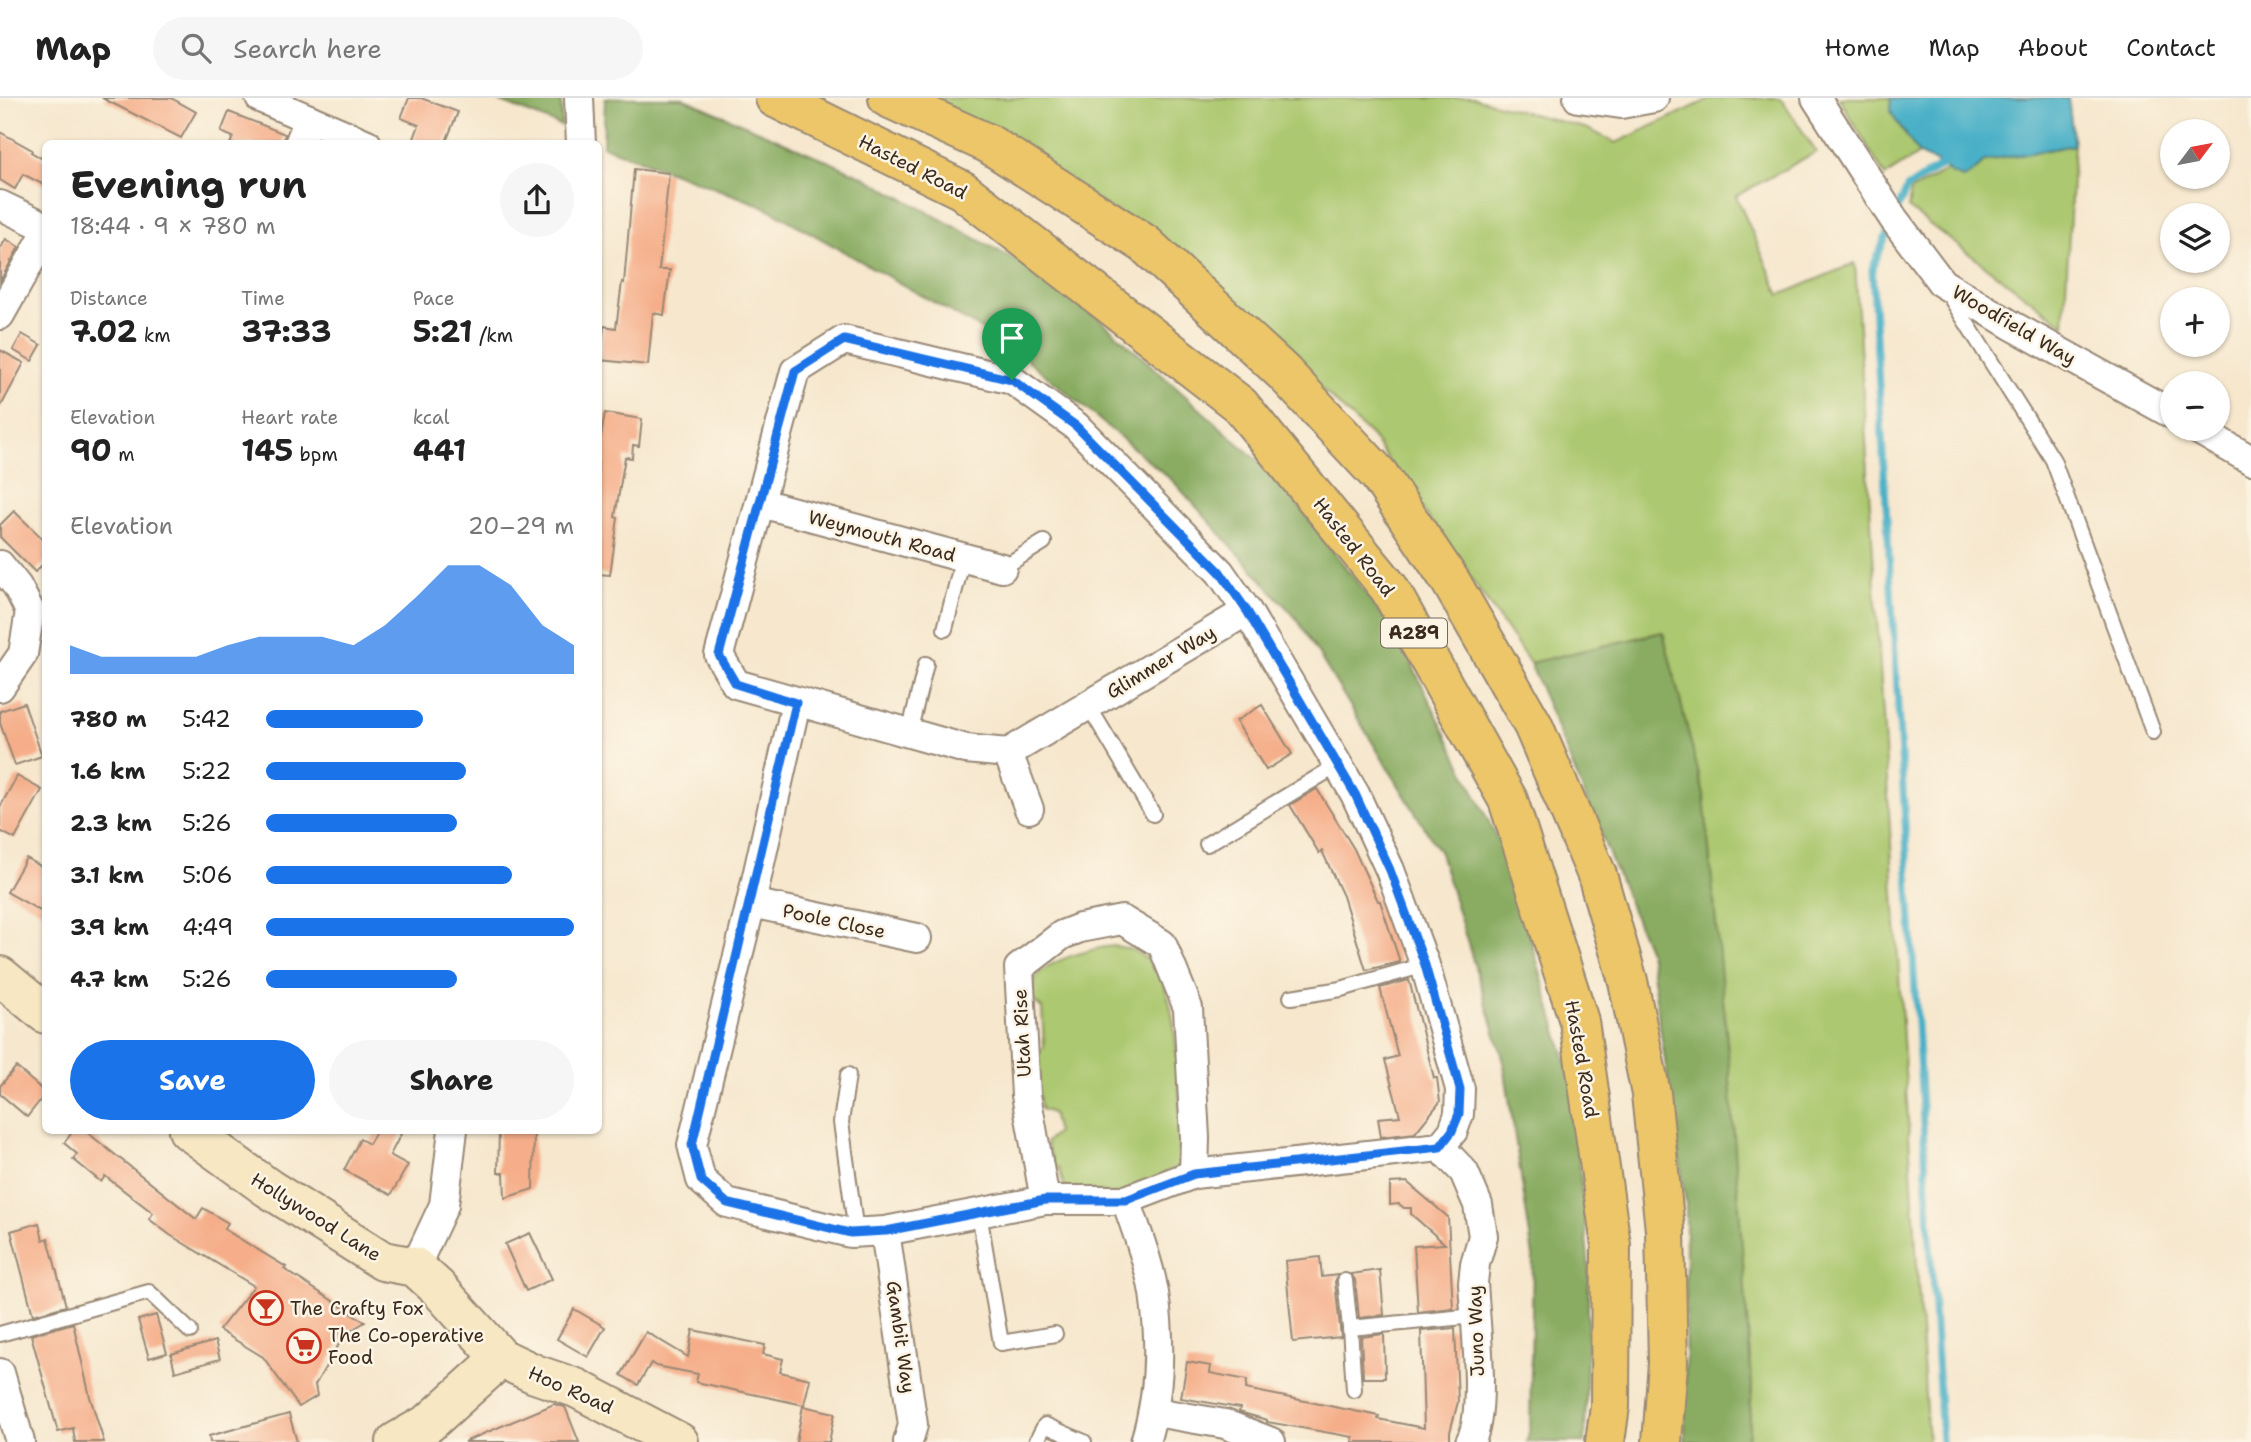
<!DOCTYPE html>
<html lang="en">
<head>
<meta charset="utf-8">
<style>
	body { margin:0; font-family:"Shantell Sans",sans-serif; background:#f6f6f6; color:#222; height:100vh; display:flex; flex-direction:column; font-size:26px; white-space:nowrap }
	* { box-sizing:border-box; margin:0 }
	p { font-size:23px; color:#767676 }
	.icon { flex:none; width:38px; height:38px; fill:none; stroke:currentColor; stroke-width:2; stroke-linecap:round; stroke-linejoin:round }
	.map { position:relative; flex:1; overflow:hidden }
	.drawer { position:absolute; left:42px; top:42px; width:560px; height:994px; display:flex; flex-direction:column; background:#fff; border-radius:10px; box-shadow:0 2px 5px #0004 }
	.drawer>* { flex:none }
	.needle { width:46px; rotate:58deg }
	.fabs { position:absolute; left:2160px; top:21px; display:grid; gap:14px }
	.fabs a { display:grid; place-items:center; width:70px; height:70px; border-radius:50%; background:#fff; box-shadow:0 2px 5px #0004; font-size:35px }
	.pin { position:absolute; display:grid; place-items:center; width:60px; height:60px; color:#fff; margin:-72px -30px; border-radius:50% 50% 50% 0; rotate:-45deg; box-shadow:0 0 7px #0007 }
	.pin .icon { rotate:45deg }
	.round { display:grid; place-items:center; flex:none; width:74px; height:74px; border-radius:37px; background:#f6f6f6 }
	.summary { display:flex; align-items:center; justify-content:space-between; height:119px; padding:0 28px }
	h1 { font-size:38px; font-weight:700; line-height:52px }
	.metrics { display:grid; grid-template-columns:repeat(3,1fr); gap:10px; height:119px; padding:7px 28px }
	.metrics div { display:grid; align-content:center }
	.metrics b { font-size:30px; font-weight:700 }
	.metrics small { font-size:19px; font-weight:400 }
	.metrics p { font-size:19px }
	.chart { height:196px; padding:14px 28px }
	.chart p { display:flex; justify-content:space-between }
	.chart svg { width:100%; height:126px; margin-top:7px; fill:#1a73e8; opacity:.7 }
	.primary-button { display:flex; gap:14px; margin-top:auto; padding:14px 28px }
	.primary-button a { flex:1; height:80px; border-radius:42px; background:#1a73e8; color:#fff; font-size:28px; font-weight:700; line-height:80px; text-align:center }
	.primary-button a+a { background:#f6f6f6; color:#222 }
	ul { padding:0 28px; list-style:none; font-size:23px }
	li { display:grid; grid-template-columns:112px 84px 1fr; align-items:center; height:52px }
	li i { height:18px; border-radius:9px; background:#1a73e8 }
	header { display:flex; align-items:center; gap:42px; box-sizing:border-box; height:98px; padding:0 35px; background:#fff; border-bottom:2px solid #e0e0e0 }
	header strong { font-size:33px }
	nav { display:flex; gap:38px; margin-inline-start:auto; font-size:24px }
	.search { width:490px; height:63px; background:#f6f6f6; display:flex; align-items:center; gap:18px; box-sizing:border-box; padding:0 24px; border-radius:38px; color:#767676; font-size:26px }
	.map>svg:first-child { display:block }
	.green { fill:#acc86f; stroke:#747946; stroke-width:2 }
	.forest { fill:#89ac62; stroke:#626b40; stroke-width:2 }
	.water { fill:#48b0c7; stroke:#426d72; stroke-width:2 }
	.lines { fill:none; stroke-linecap:round; stroke-linejoin:round }
	.stream { stroke:#48b0c7; stroke-width:7 }
	.building { fill:#f5ae89 }
	.lane-casing { stroke:#988876; stroke-width:18 }
	.street-casing { stroke:#988876; stroke-width:32 }
	.secondary-casing { stroke:#988876; stroke-width:42 }
	.primary-casing { stroke:#988876; stroke-width:42 }
	.lane { stroke:#fff; stroke-width:14 }
	.street { stroke:#fff; stroke-width:28 }
	.secondary { stroke:#f7e8c3; stroke-width:38 }
	.primary { stroke:#ecc669; stroke-width:38 }
	.route-casing { stroke:#fff; stroke-width:14 }
	.route { stroke:#1a73e8; stroke-width:9 }
	.labels { text-anchor:middle; dominant-baseline:central; stroke-width:5; stroke-linejoin:round; paint-order:stroke }
	.shield { fill:#fcf5e5; stroke:#75675a; stroke-width:2 }
	.shield-label { font-size:18px; font-weight:bold; fill:#3b2a1e }
	.street-label { font-size:19px; fill:#3b2a1e; stroke:#fcf5e5 }
	.poi-label { font-size:19px; fill:#3b2a1e; stroke:#fcf5e5; text-anchor:start }
</style>
</head>
<body>
<header>
<strong>Map</strong>
<div class="search"><svg class="icon" aria-label="search" viewBox="0 0 24 24"><circle cx="10" cy="10" r="6"/><path d="M15 15l6 6"/></svg>Search here</div>
<nav><a>Home</a><a>Map</a><a>About</a><a>Contact</a></nav>
</header>
<div class="map">
<svg width="2251" height="1344" viewBox="0 0 2251 1344">
	<rect width="100%" height="100%" fill="#fcf5e5"/>
	<filter id="ink" filterUnits="userSpaceOnUse"><feTurbulence type="fractalNoise" baseFrequency=".0143" numOctaves="2"/><feDisplacementMap in="SourceGraphic" scale="14" xChannelSelector="R" yChannelSelector="G"/><feConvolveMatrix kernelMatrix="1 2 1 2 8 2 1 2 1" color-interpolation-filters="sRGB"/></filter>
	<filter id="wash" filterUnits="userSpaceOnUse"><feTurbulence type="fractalNoise" baseFrequency=".00686" numOctaves="4" result="noise"/><feDisplacementMap in="SourceGraphic" scale="28" xChannelSelector="R" yChannelSelector="G"/><feGaussianBlur stdDeviation="1.57" result="paint"/><feColorMatrix in="noise" values="0 0 0 0 0 0 0 0 0 0 0 0 0 0 0 0 0 1.4 0 .05"/><feComposite in="paint" operator="in"/></filter>
	<g filter="url(#wash)">
		<rect width="100%" height="100%" fill="#f6e7cd"/>
		<g class="green">
			<path d="M924,0H1474L1588,31L1616,45L1712,0H1781L1816,54L1736,98L1780,197L1855,165L1928,1344H1748L1752,1288L1663,534L1530,565L1372,339L1168,145Z"/>
			<path d="M1839,0H1891L1890,13L1919,56L1885,78Z"/>
			<path d="M2074,47L2064,227L1908,110L1911,93L1947,72L1952,76L1972,75L1985,63Z"/>
			<path d="M1114,848C1134,850 1147,858 1158,875C1181,909 1179,1012 1182,1056V1067L1121,1097L1064,1089L1059,1070H1055L1046,1044L1057,1035L1052,1015L1041,1011L1033,957L1044,949L1042,910L1031,901C1032,893 1032,886 1036,879C1047,862 1094,850 1114,848Z"/>
		</g>
		<g class="forest">
			<path d="M491,0H561L562,28Z"/>
			<path d="M605,0H683L864,79L1064,189L1279,382L1398,538L1508,763L1572,984L1589,1172L1585,1344H1527L1530,1329L1533,1158L1503,960L1440,755L1297,521L1174,384L1011,248L763,108L603,48Z"/>
			<path d="M1663,534L1704,697L1728,954L1752,1288L1748,1344H1685L1686,1106L1649,853L1530,565Z"/>
		</g>
		<path class="water" d="M1891,0H2068L2074,47L1985,63L1972,75L1963,80L1952,76L1942,67L1919,56L1890,13Z"/>
		<g class="lines">
			<g class="stream">
				<path d="M1897,112L1907,90L1942,67"/>
				<path d="M1890,129L1872,171L1942,1344"/>
			</g>
		</g>
		<g id="blocks">
			<g class="building">
				<path d="M102,0H171L196,14L181,40Z"/>
				<path d="M409,0H421L458,14L445,46H412L419,27L401,20Z"/>
				<path d="M229,14L285,36L283,46H230L233,39L221,34Z"/>
				<path d="M0,34L32,52L31,54L46,63V88L23,76L15,91L0,82Z"/>
				<path d="M634,71L669,75L659,172H670L664,217L653,215L648,267L600,262L604,228L616,230L622,184L624,185Z"/>
				<path d="M6,141L19,149L0,183V151Z"/>
				<path d="M22,236L41,247L32,263L13,252Z"/>
				<path d="M0,252L24,265L0,310Z"/>
				<path d="M605,315L642,321L639,348L633,347L632,360L625,359L615,419L618,420L610,477L598,476V356Z"/>
				<path d="M14,413L46,444V463L35,474L0,439V427Z"/>
				<path d="M24,605L42,658L15,667L0,625V613Z"/>
				<path d="M1262,607L1292,656L1266,672L1236,623Z"/>
				<path d="M17,678L42,692L15,741L0,733V709Z"/>
				<path d="M1317,691L1354,751L1378,803H1380L1400,864L1366,872L1343,798L1322,753L1319,755L1290,707Z"/>
				<path d="M26,760L46,771V816L7,794Z"/>
				<path d="M1409,882L1434,980H1437L1440,1004L1415,1035L1381,1039L1378,1020L1400,1018L1385,962L1398,958L1380,890Z"/>
				<path d="M16,969L46,995L27,1019L0,996V988Z"/>
				<path d="M74,1032H84L196,1121L203,1110L228,1125L224,1131L286,1169L284,1171L365,1224L345,1236L315,1287L317,1298L299,1309L263,1259L219,1232L254,1188L170,1137L149,1121L153,1115L105,1078L101,1084L73,1061L77,1056L64,1045Z"/>
				<path d="M377,1032H403L390,1057L408,1067L391,1097L344,1072L360,1041L369,1046Z"/>
				<path d="M499,1032H534L533,1091L505,1100L504,1075H498Z"/>
				<path d="M1407,1084L1448,1119L1453,1210L1418,1214L1414,1148L1445,1146L1411,1116V1110H1404L1399,1106L1390,1107V1085Z"/>
				<path d="M39,1125L43,1142L48,1140L66,1208L33,1217L11,1133Z"/>
				<path d="M530,1135L552,1181L526,1193L505,1146Z"/>
				<path d="M1320,1159L1322,1179L1338,1177L1335,1184L1341,1239L1293,1244L1285,1163Z"/>
				<path d="M1380,1172L1384,1217L1359,1220L1355,1182L1351,1176Z"/>
				<path d="M574,1211L605,1229L588,1259L557,1241Z"/>
				<path d="M156,1217L167,1255L149,1260L138,1222Z"/>
				<path d="M73,1225L90,1299L104,1344H75L73,1330L58,1334L31,1237Z"/>
				<path d="M1455,1230L1458,1304L1450,1334V1344H1352L1353,1339L1267,1324V1322L1239,1314L1240,1310L1181,1300L1187,1264L1211,1268L1210,1275L1247,1282L1246,1291L1379,1318L1378,1321L1424,1330L1421,1233Z"/>
				<path d="M693,1232L765,1247L763,1256L783,1261L780,1274L810,1281L804,1307L696,1284L698,1276L656,1268L651,1265L638,1287L621,1277L646,1234L688,1259Z"/>
				<path d="M1384,1236L1385,1280H1363L1361,1239Z"/>
				<path d="M215,1243L220,1261L175,1274L171,1256Z"/>
				<path d="M554,1306L565,1309L579,1344H464Z"/>
				<path d="M803,1308L835,1315L829,1344H796Z"/>
				<path d="M289,1316L297,1344H210L209,1338Z"/>
			</g>
		</g>
	</g>
	<g filter="url(#ink)">
		<use href="#blocks" fill-opacity="0" stroke="#988876" stroke-width="2"/>
		<g class="lines">
			<g class="lane-casing">
				<g id="lane">
					<path d="M1949,197L2053,362L2153,634"/>
					<path d="M1002,470L1044,444"/>
					<path d="M945,531L963,460"/>
					<path d="M1088,607L1153,716"/>
					<path d="M909,635L926,566"/>
					<path d="M1207,746L1338,667"/>
					<path d="M1291,899L1341,891L1425,867"/>
					<path d="M848,977L841,1024L856,1135"/>
					<path d="M979,1115L1001,1245L1055,1236"/>
					<path d="M1345,1183L1350,1230L1475,1218"/>
					<path d="M1350,1230L1354,1292"/>
					<path d="M0,1236L149,1194L190,1233"/>
					<path d="M1036,1344L1045,1327L1084,1344"/>
				</g>
			</g>
			<g class="street-casing">
				<g id="street">
					<path d="M260,0L309,21"/>
					<path d="M579,0L581,46"/>
					<path d="M1578,0L1621,6L1654,0"/>
					<path d="M1816,0L1893,120L1942,185L2013,228L2172,316"/>
					<path d="M299,46L309,21L367,46"/>
					<path d="M0,107L46,129"/>
					<path d="M0,217L46,135"/>
					<path d="M2197,331L2251,362"/>
					<path d="M761,405L1002,470"/>
					<path d="M0,467L17,488L30,513L23,556L0,589"/>
					<path d="M796,605L751,805L692,1047L701,1082L727,1105L850,1135L885,1133L1045,1102H1126"/>
					<path d="M1008,655L966,651L736,586L719,557L795,273L844,242L1012,282L1076,328L1220,474L1247,513L1355,696L1390,772L1425,867L1460,991L1459,1016L1453,1033L1440,1049L1194,1076L1126,1102C1136,1132 1149,1164 1154,1195C1161,1244 1160,1296 1145,1344"/>
					<path d="M1029,711L1008,655L1247,513"/>
					<path d="M751,805L917,840"/>
					<path d="M1440,1049L1464,1074L1478,1107L1483,1138L1475,1166L1473,1185C1475,1222 1487,1315 1470,1344"/>
					<path d="M1045,1102L1026,997L1019,870L1062,837L1080,830L1122,822L1162,846L1188,910L1195,1040L1194,1076"/>
					<path d="M885,1133L913,1327L908,1344"/>
					<path d="M415,1169L444,1107L453,1032"/>
					<path d="M0,1275L20,1344"/>
					<path d="M1155,1314L1225,1326L1271,1344"/>
				</g>
			</g>
			<g class="secondary-casing">
				<g id="secondary">
					<path d="M0,878L46,916"/>
					<path d="M188,1032L268,1090L383,1163L415,1169L437,1189L501,1260L535,1276L576,1290L679,1344"/>
					<path d="M396,1344L429,1325L501,1260"/>
				</g>
			</g>
			<g class="primary-casing">
				<g id="primary">
					<path d="M775,0L962,92L1240,307L1389,490L1508,702L1579,923L1611,1147L1610,1308L1605,1344"/>
					<path d="M888,0L989,46L1145,146L1284,275L1379,377L1451,484L1533,627L1597,777L1628,883L1651,996L1665,1132L1668,1265L1662,1344"/>
				</g>
			</g>
			<use href="#lane" class="lane"/>
			<use href="#street" class="street"/>
			<use href="#secondary" class="secondary"/>
			<use href="#primary" class="primary"/>
		</g>
	</g>
	<g class="lines" filter="url(#ink)">
		<g class="route-casing">
			<path id="route" d="M844,242L1012,282L1076,328L1220,474L1247,513L1355,696L1390,772L1425,867L1460,991L1459,1016L1452,1033L1440,1049L1194,1076L1126,1102H1045L886,1133L850,1135L727,1105L701,1082L692,1047L796,605L736,586L719,557L795,273Z"/>
		</g>
		<use href="#route" class="route"/>
	</g>
	<defs>
		<g id="bar-ring" transform="scale(1.75)"><circle r="9.5" fill="#fcf5e5" stroke="#c8321e" stroke-width="1.5"/><path d="M-6-5H6L.8 .8V4.5H3.5V6h-7V4.5H-.8V.8Z" fill="#c8321e"/></g>
		<g id="supermarket-ring" transform="scale(1.75)"><circle r="9.5" fill="#fcf5e5" stroke="#c8321e" stroke-width="1.5"/><path d="M-6-5.5h2.5l.6 2H6L4.5 2H-2.5L-4.4-4H-6ZM-1.5 3.2a1.3 1.3 0 1 0 .1 0ZM3 3.2a1.3 1.3 0 1 0 .1 0Z" fill="#c8321e"/></g>
	</defs>
	<g fill-rule="evenodd">
		<use href="#bar-ring" x="266" y="1210"/>
		<use href="#supermarket-ring" x="304" y="1248"/>
	</g>
	<g class="labels">
		<rect class="shield" x="1381" y="520.5" width="66" height="29" rx="5"/>
		<g class="shield-label">
			<text x="1414" y="535">A289</text>
		</g>
		<g class="street-label">
			<text transform="translate(913 69) rotate(27)">Hasted Road</text>
			<text transform="translate(2014 227) rotate(30)">Woodfield Way</text>
			<text transform="translate(882 438) rotate(15)">Weymouth Road</text>
			<text transform="translate(1354 449) rotate(52)">Hasted Road</text>
			<text transform="translate(1161 564) rotate(-31)">Glimmer Way</text>
			<text transform="translate(834 823) rotate(12)">Poole Close</text>
			<text transform="translate(1022 935) rotate(-93)">Utah Rise</text>
			<text transform="translate(1582 961) rotate(80)">Hasted Road</text>
			<text transform="translate(316 1119) rotate(32)">Hollywood Lane</text>
			<text transform="translate(1476 1233) rotate(-92)">Juno Way</text>
			<text transform="translate(901 1239) rotate(82)">Gambit Way</text>
			<text transform="translate(571 1292) rotate(24)">Hoo Road</text>
		</g>
		<g class="poi-label">
			<text x="290" y="1210">The Crafty Fox</text>
			<text x="328" y="1237">The Co-operative<tspan x="328" dy="22">Food</tspan></text>
		</g>
	</g>
</svg>
<div class="fabs">
<a><svg class="needle" viewBox="-14 -14 28 28"><path d="M0-13l5 13h-10z" fill="#e53935"/><path d="M0 13l5-13h-10z" fill="#767676"/></svg></a>
<a><svg class="icon" aria-label="layers" viewBox="0 0 24 24"><path d="M12 4l9 5-9 5-9-5zM3 14l9 5 9-5"/></svg></a>
<a>+</a>
<a>−</a>
</div>
<div class="pin" style="left:1012px;top:282px;background:#1e9e55"><svg class="icon" aria-label="arrive" viewBox="0 0 24 24"><path d="M6 21V4h12l-3 4 3 4H6"/></svg></div>
<section class="drawer">
<div class="summary"><div><h1>Evening run</h1><p>18:44 · 9 × 780 m</p></div><a class="round"><svg class="icon" aria-label="share" viewBox="0 0 24 24"><path d="M12 15V3M7 8l5-5 5 5M5 13v7h14v-7"/></svg></a></div>
<div class="metrics">
<div><p>Distance</p><b>7.02<small> km</small></b></div>
<div><p>Time</p><b>37:33</b></div>
<div><p>Pace</p><b>5:21<small> /km</small></b></div>
</div>
<div class="metrics">
<div><p>Elevation</p><b>90<small> m</small></b></div>
<div><p>Heart rate</p><b>145<small> bpm</small></b></div>
<div><p>kcal</p><b>441</b></div>
</div>
<div class="chart"><p><span>Elevation</span>20–29 m</p>
<svg viewBox="0 0 160 44" preserveAspectRatio="none"><path d="M0 44V34L10 38L20 38L30 38L40 38L50 34L60 31L70 31L80 31L90 34L100 27L110 17L120 6L130 6L140 13L150 27L160 34V44z"/></svg>
</div>
<ul>
<li><b>780 m</b>5:42<i style="width:51%"></i></li>
<li><b>1.6 km</b>5:22<i style="width:65%"></i></li>
<li><b>2.3 km</b>5:26<i style="width:62%"></i></li>
<li><b>3.1 km</b>5:06<i style="width:80%"></i></li>
<li><b>3.9 km</b>4:49<i style="width:100%"></i></li>
<li><b>4.7 km</b>5:26<i style="width:62%"></i></li>
</ul>
<div class="primary-button"><a>Save</a><a>Share</a></div>
</section>
</div>
</body>
</html>
